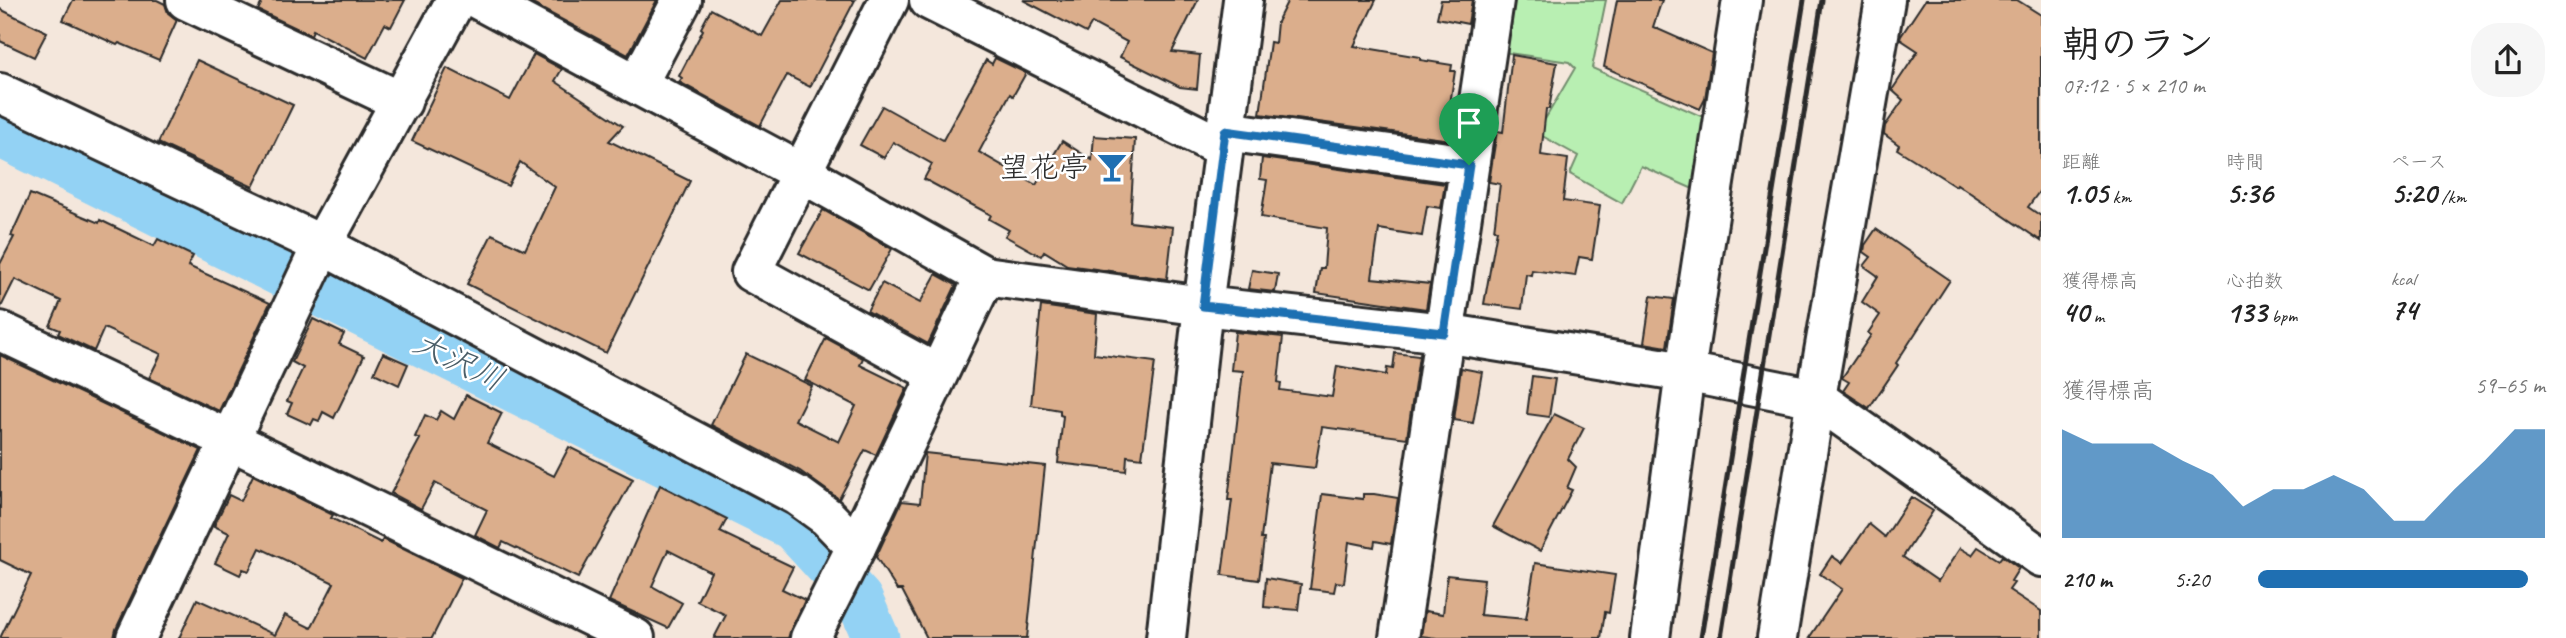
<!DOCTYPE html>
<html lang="ja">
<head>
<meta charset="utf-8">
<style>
	body { margin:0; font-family:Caveat,"Klee One",sans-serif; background:#f6f6f6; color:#222; height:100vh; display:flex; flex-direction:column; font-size:26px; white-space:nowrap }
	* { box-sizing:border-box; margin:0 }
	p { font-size:23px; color:#767676 }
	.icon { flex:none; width:38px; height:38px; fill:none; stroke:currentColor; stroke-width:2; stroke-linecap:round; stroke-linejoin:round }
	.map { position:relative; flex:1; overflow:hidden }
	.drawer { display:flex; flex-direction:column; background:#fff; width:525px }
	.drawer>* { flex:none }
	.pin { position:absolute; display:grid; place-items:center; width:60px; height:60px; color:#fff; margin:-72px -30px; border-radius:50% 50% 50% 0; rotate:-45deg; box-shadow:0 0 7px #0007 }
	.pin .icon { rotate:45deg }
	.round { display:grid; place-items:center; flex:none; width:74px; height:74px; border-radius:28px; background:#f6f6f6 }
	.headline { display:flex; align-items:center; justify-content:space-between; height:119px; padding:0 21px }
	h1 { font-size:38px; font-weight:700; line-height:52px }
	.stats { display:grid; grid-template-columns:repeat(3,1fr); gap:10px; height:119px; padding:7px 21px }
	.stats div { display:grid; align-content:center }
	.stats b { font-size:30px; font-weight:700 }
	.stats small { font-size:19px; font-weight:400 }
	.stats p { font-size:19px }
	.chart { height:196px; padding:14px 21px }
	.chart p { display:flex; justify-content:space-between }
	.chart svg { width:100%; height:126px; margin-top:7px; fill:#1f6fb2; opacity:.7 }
	ul { padding:0 21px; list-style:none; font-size:23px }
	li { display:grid; grid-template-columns:112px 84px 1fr; align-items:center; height:52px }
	li i { height:18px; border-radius:9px; background:#1f6fb2 }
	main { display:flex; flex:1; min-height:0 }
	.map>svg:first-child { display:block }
	.green { fill:#b8efb2; stroke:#728d6e; stroke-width:2 }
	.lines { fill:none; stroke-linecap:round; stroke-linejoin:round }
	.river { stroke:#93d2f4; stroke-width:47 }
	.building { fill:#dbae8c; stroke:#2b2b2b; stroke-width:2 }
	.minor-casing { stroke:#2b2b2b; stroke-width:44 }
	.minor { stroke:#fff; stroke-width:38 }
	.rail { stroke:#2b2b2b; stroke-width:5 }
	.route-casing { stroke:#fff; stroke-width:14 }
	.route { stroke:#1f6fb2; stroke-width:9 }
	.labels { text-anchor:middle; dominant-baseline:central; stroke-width:5; stroke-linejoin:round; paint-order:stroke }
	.poi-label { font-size:30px; fill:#2b2b2b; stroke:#fff; text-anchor:end }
	.water-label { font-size:32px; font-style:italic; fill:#4a5d67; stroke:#fff }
</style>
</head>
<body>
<main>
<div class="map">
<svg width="2041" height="638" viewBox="0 0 2041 638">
	<rect width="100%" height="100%" fill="#f4e7dc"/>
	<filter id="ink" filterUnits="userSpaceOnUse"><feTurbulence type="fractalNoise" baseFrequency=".0143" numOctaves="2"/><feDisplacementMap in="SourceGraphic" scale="14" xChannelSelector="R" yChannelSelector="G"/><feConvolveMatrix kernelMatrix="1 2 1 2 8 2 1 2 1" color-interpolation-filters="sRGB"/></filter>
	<g filter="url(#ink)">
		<path class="green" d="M1508,0H1606L1592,68L1710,120L1700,192L1641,166L1622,203L1570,174L1578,156L1537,133L1575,68L1569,62L1502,52Z"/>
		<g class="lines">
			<path class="river" d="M0,134L793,527L859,599L876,638"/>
		</g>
		<g class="building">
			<path d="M73,0H157L165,4L168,13L177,20L159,60L119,43L117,45L63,20Z"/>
			<path d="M263,0H405L391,27L385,24L367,58L313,30L311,35L258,10Z"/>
			<path d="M525,0H657L628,55Z"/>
			<path d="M782,0H855L810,87L787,75L760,126L679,82L682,78L679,76L703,30L701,28L711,9L762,36Z"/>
			<path d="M1023,0H1198L1172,52L1200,55L1197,89L1180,87L1120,57L1127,42L1092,23L1086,33Z"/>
			<path d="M1288,0H1376L1354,46L1420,57V60L1452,65L1451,71H1455L1449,111L1455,112L1451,140L1260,114L1270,42L1275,43L1277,22Z"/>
			<path d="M1441,0H1472L1468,24L1437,18Z"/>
			<path d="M1617,0H1662L1653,27L1712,53L1705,99L1700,109L1604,67Z"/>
			<path d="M1925,0H2017L2041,15V189L2028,207L2041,216V241L1957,184L1956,186L1897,149L1899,145L1884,134L1885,126L1903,100L1892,90L1918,51L1900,39L1901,36Z"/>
			<path d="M0,9L47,32L34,57L0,41Z"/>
			<path d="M534,54L562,69L555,81L623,126L609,141L690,181L606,353L467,284L492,234L525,250L555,187L520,162L508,186L412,141L447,68L510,100Z"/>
			<path d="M1512,55L1557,63L1549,109H1546L1541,155L1568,159L1563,201L1600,206L1592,259L1579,257L1575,276L1532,270L1531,275L1526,274L1522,309L1484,304L1497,230H1494L1500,184L1489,182L1497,131L1503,132Z"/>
			<path d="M995,58L1026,73L1013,96L1010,94L979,152L1036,185L1062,141L1092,160L1094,136L1135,139L1130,222L1173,227L1167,279L1067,265L1044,251L1041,256L1005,236L1009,230L989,219L991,215L924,179L932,164L893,142L884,158L860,145L882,106L943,140L986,60L992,64Z"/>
			<path d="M197,60L293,105L253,187L158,143Z"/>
			<path d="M1262,158L1445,184L1441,208L1427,206L1422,236L1379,229L1372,278L1430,284L1426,309L1316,293L1320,268H1324L1327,228L1261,217L1267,180L1260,179Z"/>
			<path d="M30,194L99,223L100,220L154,246L158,239L193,256L188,266L270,303L219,411L149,378L161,354L104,328L94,351L58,334L60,330L50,326L61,301L15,279L0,309V264L14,237L11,236Z"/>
			<path d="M823,210L892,249L869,290L799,253Z"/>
			<path d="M1876,229L1950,280L1896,363L1898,365L1869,408L1843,391L1849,382L1842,378L1871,335L1868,333L1880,315L1862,302L1878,276L1864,266L1871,257L1864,252L1865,245Z"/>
			<path d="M1252,270L1278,274L1275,292L1248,289Z"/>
			<path d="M936,274L956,285L928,344L867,311L882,283L920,303Z"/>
			<path d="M1651,296L1674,299L1667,347L1644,343Z"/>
			<path d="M1041,306L1097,314L1094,354L1155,362L1142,458L1127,456L1126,471L1058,463L1063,416L1060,415V410L1031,405Z"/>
			<path d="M313,319L344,334L339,344L364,356L334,418L323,412L319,421L314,419L311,425L287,414L292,403L287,401L303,368L292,362Z"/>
			<path d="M1235,332L1283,337L1278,382L1281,383L1280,390L1332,397L1337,366L1386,375L1387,368L1393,369L1395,353L1419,356L1407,438L1322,427L1315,468L1270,463L1261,539H1264L1259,580L1222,575L1232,500H1228L1243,371L1231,370Z"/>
			<path d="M826,338L863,358L860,365L907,388L876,455L865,450L839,499L800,471L711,425L746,354L812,386L795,420L839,442L856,406L805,380Z"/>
			<path d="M383,353L408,364L399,385L374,373Z"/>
			<path d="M0,355L201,450L116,629L114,638H0L31,575L0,560Z"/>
			<path d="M1461,368L1482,372L1473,423L1454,420Z"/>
			<path d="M1532,376L1555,379L1549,417L1527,414Z"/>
			<path d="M466,395L502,413L487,443L554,476L569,447L633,479L578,578L503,542L500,548L475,535L487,510L435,483L421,509L391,493L420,439L415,437L425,415L436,420L441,411L454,419Z"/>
			<path d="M1554,414L1584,428L1568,459L1576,467L1567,488L1572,490L1540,551L1493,526Z"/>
			<path d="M925,453L1045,466L1027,638H927L902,590H897L876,557L902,501L920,503Z"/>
			<path d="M253,475L333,515L331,518L381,543L383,539L462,578L432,638H179L197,599L275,635L285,615L311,628L334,583L260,548L249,571L243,569L240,575L215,563L229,533L214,526L229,495L241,501Z"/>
			<path d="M660,485L727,519L720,532L793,567L782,589L805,600L788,638H714L726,615L697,601L711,572L668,550L652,586L682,603L668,628L609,601Z"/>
			<path d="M1322,494L1363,499V494H1374L1398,498L1391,544L1375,541L1374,547L1349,542L1344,583L1336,582L1334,592L1310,589Z"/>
			<path d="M1911,497L1933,511L1903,557L1938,581L1960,548L1972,555L1978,547L1999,560L2002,556L2019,568L2011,581L2014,583L2009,590L2041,611V638H1809L1842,589L1820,574L1832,556L1842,563L1869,524L1885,537Z"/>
			<path d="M1535,563L1615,575L1609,613L1605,612L1601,638H1437L1421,636L1425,611L1443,614L1447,575L1484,579L1480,615L1526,619Z"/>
			<path d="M1266,578L1301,584L1298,610L1264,607Z"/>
		</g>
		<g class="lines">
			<g class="minor-casing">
				<g id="minor">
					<path d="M186,0L402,102"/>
					<path d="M479,0L800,172L985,276L1203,306L1444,333L1685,372L1816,398L2041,557"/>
					<path d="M889,0L751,272L937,374"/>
					<path d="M929,0L1223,148"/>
					<path d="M638,83L682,0"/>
					<path d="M0,93L322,245L798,496L827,517L856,547"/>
					<path d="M1225,131L1469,165"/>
					<path d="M0,331L230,440L635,638"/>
					<path d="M136,638L322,245L456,0"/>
					<path d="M810,638L856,547L985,276"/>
					<path d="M1166,638L1203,306L1243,0"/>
					<path d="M1399,638L1494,0"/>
					<path d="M1650,638L1685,372L1742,0"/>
					<path d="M1777,638L1816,398L1885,0"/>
				</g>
			</g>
			<use href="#minor" class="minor"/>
			<g class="rail">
				<path d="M1701,638L1804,0"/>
				<path d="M1721,638L1822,0"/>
			</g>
		</g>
	</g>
	<g class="lines" filter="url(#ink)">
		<g class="route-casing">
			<path id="route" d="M1225,131L1469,165L1444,333L1203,306Z"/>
		</g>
		<use href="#route" class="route"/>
	</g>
	<defs>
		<g id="bar-bare" transform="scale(2.415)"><path d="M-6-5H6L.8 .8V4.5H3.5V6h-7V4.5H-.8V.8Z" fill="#1f6fb2" stroke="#fff" stroke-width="2.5" paint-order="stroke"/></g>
	</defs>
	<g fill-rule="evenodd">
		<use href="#bar-bare" x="1112" y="167"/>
	</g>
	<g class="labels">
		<g class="poi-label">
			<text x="1089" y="167">望花亭</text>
		</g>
		<g class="water-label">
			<text transform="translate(459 361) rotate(26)">大沢川</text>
		</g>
	</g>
</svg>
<div class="pin" style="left:1469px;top:165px;background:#1e9e55"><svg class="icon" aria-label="arrive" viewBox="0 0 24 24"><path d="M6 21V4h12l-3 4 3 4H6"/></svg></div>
</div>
<section class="drawer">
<div class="headline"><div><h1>朝のラン</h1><p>07:12 · 5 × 210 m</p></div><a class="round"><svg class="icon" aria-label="share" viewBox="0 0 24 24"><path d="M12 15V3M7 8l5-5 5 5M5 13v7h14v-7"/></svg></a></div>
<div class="stats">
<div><p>距離</p><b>1.05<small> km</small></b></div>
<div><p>時間</p><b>5:36</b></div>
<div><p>ペース</p><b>5:20<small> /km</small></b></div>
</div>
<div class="stats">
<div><p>獲得標高</p><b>40<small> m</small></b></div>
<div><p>心拍数</p><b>133<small> bpm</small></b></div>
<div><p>kcal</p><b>74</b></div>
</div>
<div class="chart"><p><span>獲得標高</span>59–65 m</p>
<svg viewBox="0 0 160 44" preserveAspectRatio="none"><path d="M0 44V6L10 11L20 11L30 11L40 17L50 22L60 33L70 27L80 27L90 22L100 27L110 38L120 38L130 27L140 17L150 6L160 6V44z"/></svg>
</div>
<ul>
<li><b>210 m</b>5:20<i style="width:94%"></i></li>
</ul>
</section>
</main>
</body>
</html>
